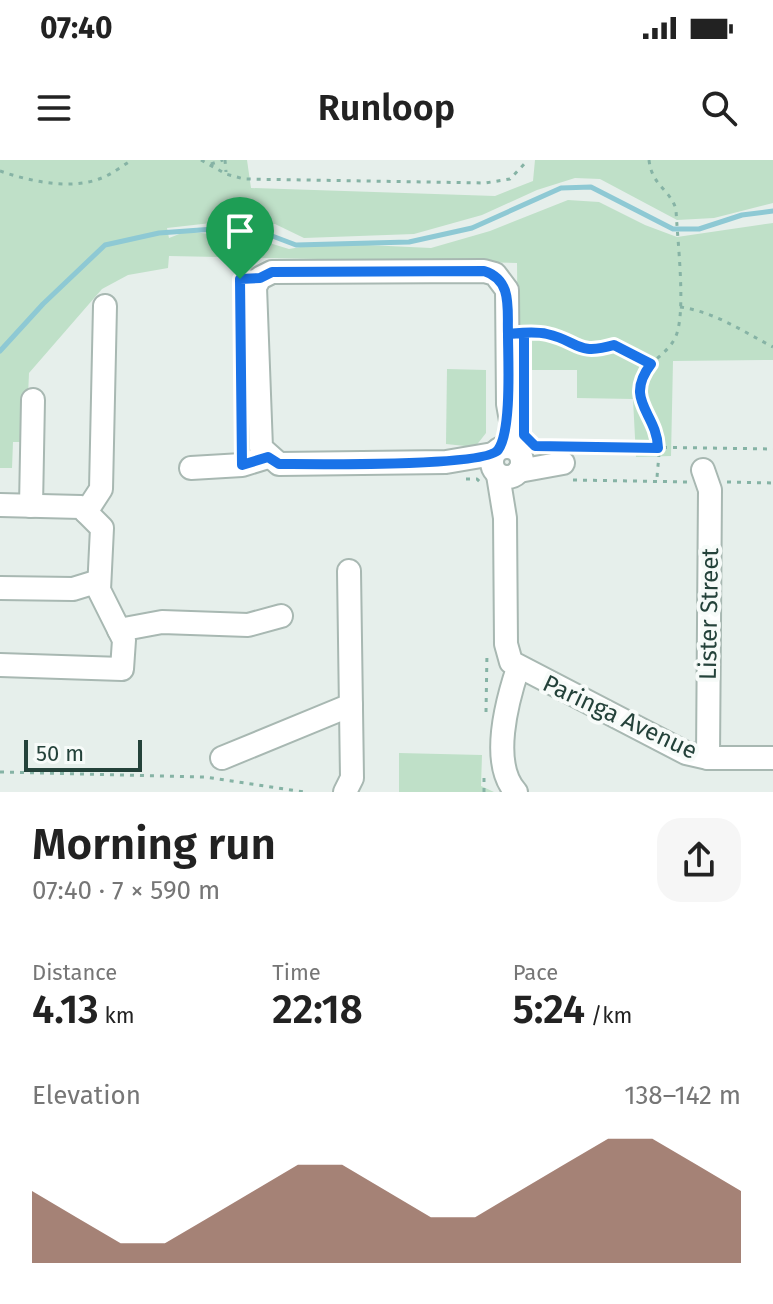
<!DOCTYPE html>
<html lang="en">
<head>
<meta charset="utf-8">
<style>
	body { margin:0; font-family:"Fira Sans",sans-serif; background:#f6f6f6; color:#222; height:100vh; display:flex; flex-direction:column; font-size:30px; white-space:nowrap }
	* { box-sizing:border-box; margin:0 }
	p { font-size:26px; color:#767676 }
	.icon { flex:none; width:44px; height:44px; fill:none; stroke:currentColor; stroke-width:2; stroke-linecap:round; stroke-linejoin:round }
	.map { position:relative; height:632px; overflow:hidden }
	.side { display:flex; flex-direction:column; background:#fff; flex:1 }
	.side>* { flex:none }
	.scale { position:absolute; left:24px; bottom:20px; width:118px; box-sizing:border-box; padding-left:8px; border:4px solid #24423a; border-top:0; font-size:22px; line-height:28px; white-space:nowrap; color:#24423a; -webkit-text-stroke:6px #f7fbf9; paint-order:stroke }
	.pin { position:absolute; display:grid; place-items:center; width:68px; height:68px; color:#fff; margin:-82px -34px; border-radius:50% 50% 50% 0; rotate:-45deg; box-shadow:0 0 8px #0007 }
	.pin .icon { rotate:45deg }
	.round { display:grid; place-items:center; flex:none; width:84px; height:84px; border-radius:24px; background:#f6f6f6 }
	.head { display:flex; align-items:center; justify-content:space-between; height:136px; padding:0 32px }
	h1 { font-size:44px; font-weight:600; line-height:60px }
	.metrics { display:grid; grid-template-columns:repeat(3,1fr); gap:12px; height:136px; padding:8px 32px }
	.metrics div { display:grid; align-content:center }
	.metrics b { font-size:40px; font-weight:600 }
	.metrics small { font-size:22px; font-weight:400 }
	.metrics p { font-size:22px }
	.chart { height:224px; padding:16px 32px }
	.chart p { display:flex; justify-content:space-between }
	.chart svg { width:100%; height:144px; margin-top:8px; fill:#804e3d; opacity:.7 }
	.status { display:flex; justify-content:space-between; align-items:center; height:56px; padding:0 40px; background:#fff; direction:ltr }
	.status svg { height:22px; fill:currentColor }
	header { display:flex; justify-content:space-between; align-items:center; height:104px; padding:0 32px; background:#fff; font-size:36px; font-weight:600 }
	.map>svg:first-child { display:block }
	.green { fill:#bfe0c8 }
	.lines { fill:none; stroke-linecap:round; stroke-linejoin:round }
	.stream { stroke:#8ec9d4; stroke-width:5 }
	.minor-casing { stroke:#a8b8b2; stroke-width:26 }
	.path { stroke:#86b3a5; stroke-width:3; stroke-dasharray:4 6; stroke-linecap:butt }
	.minor { stroke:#fff; stroke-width:22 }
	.route-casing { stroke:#fff; stroke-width:16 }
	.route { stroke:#1a73e8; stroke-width:10 }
	.labels { text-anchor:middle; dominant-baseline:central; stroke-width:8; stroke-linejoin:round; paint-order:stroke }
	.street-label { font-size:24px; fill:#24423a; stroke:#f7fbf9 }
</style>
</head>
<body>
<div class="status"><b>07:40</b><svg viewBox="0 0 49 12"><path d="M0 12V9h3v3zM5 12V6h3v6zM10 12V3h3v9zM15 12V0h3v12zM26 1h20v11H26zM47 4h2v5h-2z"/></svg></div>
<header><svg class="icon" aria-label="menu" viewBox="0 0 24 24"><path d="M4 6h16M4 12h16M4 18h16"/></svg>Runloop<svg class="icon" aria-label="search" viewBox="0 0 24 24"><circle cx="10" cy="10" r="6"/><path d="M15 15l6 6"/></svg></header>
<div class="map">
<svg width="773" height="632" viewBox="0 0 773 632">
	<rect width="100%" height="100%" fill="#e6efeb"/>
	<g class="green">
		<path d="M0,0H247L251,28L495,36L533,21L535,0H773V43L714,58L677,60L600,19L575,18L537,30L482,55L414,74L304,78L275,64L220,62L167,68L169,78L187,71L266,82L289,89L324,83L431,88L490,71L568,40L599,42L645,65L677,77L773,63V200L673,201L671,296L636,297L633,239L577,238V210H518L517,103L169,96L168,108L128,115L102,129L29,213L26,282H13L12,308H0Z"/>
		<path d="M447,209L486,210V273L475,287L446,284Z"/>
		<path d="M399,593L482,595L481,626L494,632H399Z"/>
	</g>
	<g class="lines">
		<path class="stream" d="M0,191L43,144L105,85L159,73L214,69L259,71L296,85L409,82L472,68L561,28L591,27L673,69H699L742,55L773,51"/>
		<g class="minor-casing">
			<g id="minor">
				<circle cx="507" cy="302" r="15"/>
				<path d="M493,294L446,302L279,304L261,288L255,127L260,118L272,112L484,111L495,114L507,130L508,244L516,289"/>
				<path d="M191,308L242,305L268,297"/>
				<path d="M703,310L710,330L708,598"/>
				<path d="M519,311L563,303"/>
				<path d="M498,315L505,358L506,484L511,502L686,593L708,598H773"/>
				<path d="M0,345L81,347L102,368L99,430L124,480L122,509L0,505"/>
				<path d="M31,346L33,240"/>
				<path d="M86,352L101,329L105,146"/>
				<path d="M0,428L73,429L99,421"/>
				<path d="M119,470L162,462L248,465L281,456"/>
				<path d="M222,598L351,545"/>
				<path d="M345,632L352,618L349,411"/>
				<path d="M516,632C490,604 507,541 518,508"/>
			</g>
		</g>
		<g class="path">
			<path d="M201,0L226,14L244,19L485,23L510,19L528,0"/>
			<path d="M225,0L226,12"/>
			<path d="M649,0C652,26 669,28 676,49C677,78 687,155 675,178C666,197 641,204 638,227C636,245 653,256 657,271C662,285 657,306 657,321"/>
			<path d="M211,4L223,0"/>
			<path d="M0,11C29,21 69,30 99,19C111,15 122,6 132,0"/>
			<path d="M680,147C715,152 742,171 773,187"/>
			<path d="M527,173C566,175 574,197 614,185L651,204"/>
			<path d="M573,286L773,289"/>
			<path d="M466,319H477L481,323"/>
			<path d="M573,320L689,322"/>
			<path d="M727,322L773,323"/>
			<path d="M486,552L487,492"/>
			<path d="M0,612L205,617L304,632"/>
			<path d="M484,632V612"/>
		</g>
		<use href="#minor" class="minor"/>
	</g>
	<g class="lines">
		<g class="route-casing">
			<path id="route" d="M240,119L242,305L268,297L279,304C309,304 485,307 498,290C512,271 508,199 508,174C520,173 534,171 547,174C579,181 576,196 614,185L651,204C623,241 657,252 658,288L535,286L524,275V173L508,174C507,149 513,120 484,111L272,112L260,118L240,119"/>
		</g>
		<use href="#route" class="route"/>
	</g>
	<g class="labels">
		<g class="street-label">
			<text transform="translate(709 454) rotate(-89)">Lister Street</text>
			<text transform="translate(620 557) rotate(25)">Paringa Avenue</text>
		</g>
	</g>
</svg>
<div class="scale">50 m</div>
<div class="pin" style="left:240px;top:119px;background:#1e9e55"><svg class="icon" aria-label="arrive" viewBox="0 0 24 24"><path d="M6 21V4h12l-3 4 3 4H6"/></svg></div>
</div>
<section class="side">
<div class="head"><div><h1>Morning run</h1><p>07:40 · 7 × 590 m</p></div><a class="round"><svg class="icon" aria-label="share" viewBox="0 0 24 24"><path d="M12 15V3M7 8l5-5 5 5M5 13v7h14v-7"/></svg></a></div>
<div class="metrics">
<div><p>Distance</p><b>4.13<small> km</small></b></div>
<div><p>Time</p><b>22:18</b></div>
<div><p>Pace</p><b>5:24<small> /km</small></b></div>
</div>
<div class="chart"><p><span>Elevation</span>138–142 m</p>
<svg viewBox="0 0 160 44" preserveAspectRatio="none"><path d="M0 44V22L10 30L20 38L30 38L40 30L50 22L60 14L70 14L80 22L90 30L100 30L110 22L120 14L130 6L140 6L150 14L160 22V44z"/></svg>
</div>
</section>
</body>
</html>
